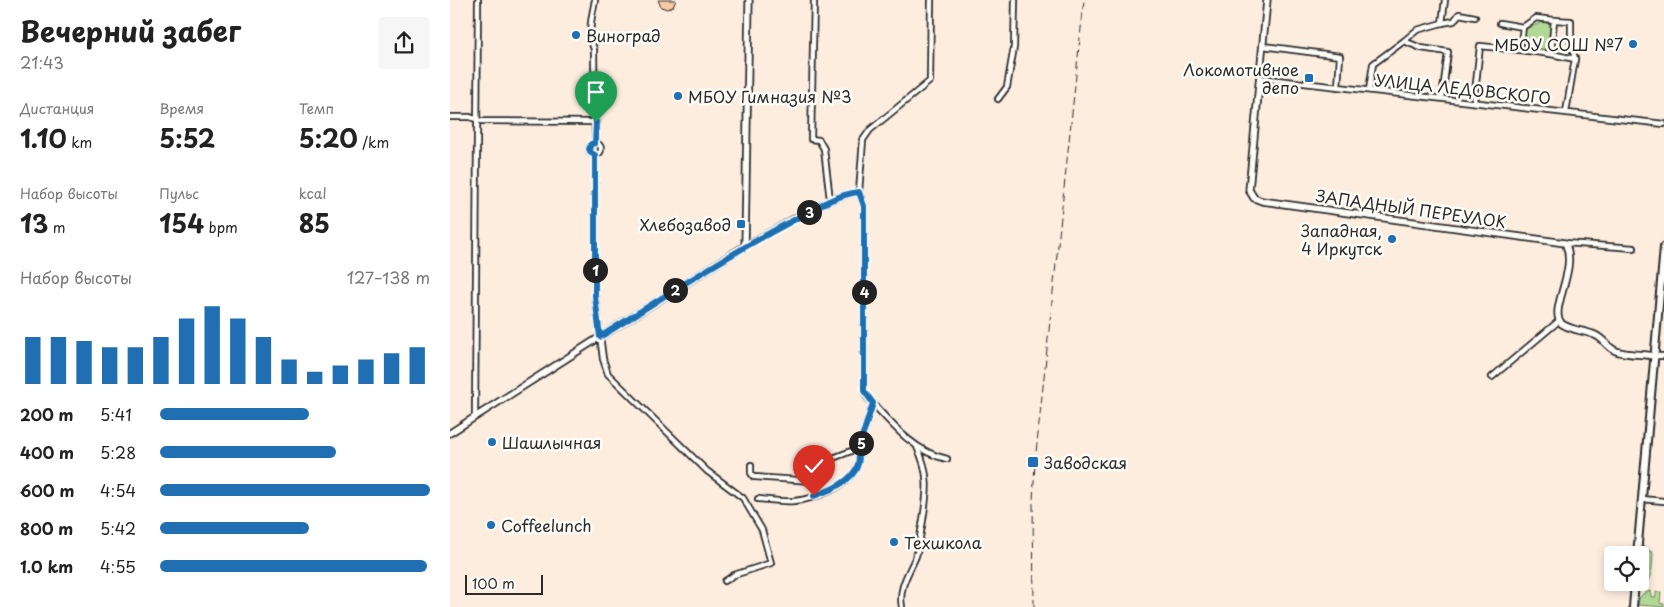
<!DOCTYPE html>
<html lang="ru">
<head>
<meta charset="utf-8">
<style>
	body { margin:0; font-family:"Playpen Sans",sans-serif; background:#f6f6f6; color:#222; height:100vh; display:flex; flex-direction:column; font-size:19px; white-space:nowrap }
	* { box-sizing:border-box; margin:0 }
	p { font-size:16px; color:#767676 }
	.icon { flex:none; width:28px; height:28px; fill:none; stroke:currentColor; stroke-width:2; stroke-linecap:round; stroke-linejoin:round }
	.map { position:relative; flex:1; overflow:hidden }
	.sheet { display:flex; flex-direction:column; background:#fff; width:450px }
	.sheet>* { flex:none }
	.fabs { position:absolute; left:1154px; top:546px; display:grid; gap:10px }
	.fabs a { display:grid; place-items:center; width:45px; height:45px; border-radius:5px; background:#fff; box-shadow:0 2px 8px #0003; font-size:25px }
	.scale { position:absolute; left:15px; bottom:12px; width:78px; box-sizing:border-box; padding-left:5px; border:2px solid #2b2b2b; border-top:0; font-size:14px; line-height:18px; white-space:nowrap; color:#2b2b2b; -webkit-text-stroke:4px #fdfcf7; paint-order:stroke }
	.pin { position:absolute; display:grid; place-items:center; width:42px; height:42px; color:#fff; margin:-51px -21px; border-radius:50% 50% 50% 0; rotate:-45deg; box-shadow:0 0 5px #0007 }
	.pin .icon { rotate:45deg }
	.km { position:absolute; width:25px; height:25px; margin:-12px; border-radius:50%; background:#222; color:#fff; font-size:14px; line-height:25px; text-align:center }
	.round { display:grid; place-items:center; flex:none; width:52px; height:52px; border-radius:5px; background:#f6f6f6 }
	.head { display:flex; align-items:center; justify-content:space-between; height:85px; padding:0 20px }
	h1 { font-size:28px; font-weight:700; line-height:38px }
	.metrics { display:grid; grid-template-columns:repeat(3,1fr); gap:8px; height:85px; padding:5px 20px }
	.metrics div { display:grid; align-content:center }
	.metrics b { font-size:25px; font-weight:700 }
	.metrics small { font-size:14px; font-weight:400 }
	.metrics p { font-size:14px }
	.chart { height:140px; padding:10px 20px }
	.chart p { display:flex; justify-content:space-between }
	.chart svg { width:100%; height:90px; margin-top:5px; stroke:#1f6fb2; stroke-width:6 }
	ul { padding:0 20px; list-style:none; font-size:16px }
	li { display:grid; grid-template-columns:80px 60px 1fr; align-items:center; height:38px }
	li i { height:12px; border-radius:6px; background:#1f6fb2 }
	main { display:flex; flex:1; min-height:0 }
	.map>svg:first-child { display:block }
	.green { fill:#b1d995; stroke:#6e8260 }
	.building { fill:#f9caa8; stroke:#2b2b2b }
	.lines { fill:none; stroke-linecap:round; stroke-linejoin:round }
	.minor-casing { stroke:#2b2b2b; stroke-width:8 }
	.tertiary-casing { stroke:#2b2b2b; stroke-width:9 }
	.secondary-casing { stroke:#2b2b2b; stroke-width:10 }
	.minor { stroke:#fdfcf7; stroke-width:4.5 }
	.tertiary { stroke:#fdfcf7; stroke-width:5.5 }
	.secondary { stroke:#fdfcf7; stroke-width:6 }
	.rail { stroke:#2b2b2b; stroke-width:1; stroke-dasharray:8 4; stroke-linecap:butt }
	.route-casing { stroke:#fff; stroke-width:10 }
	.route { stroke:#1f6fb2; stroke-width:6 }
	.poi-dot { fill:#1f6fb2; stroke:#fdfcf7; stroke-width:2 }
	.labels { text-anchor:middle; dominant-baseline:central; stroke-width:5; stroke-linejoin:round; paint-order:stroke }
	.poi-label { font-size:16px; fill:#2b2b2b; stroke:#fdfcf7; text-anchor:start }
	.street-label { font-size:16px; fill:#2b2b2b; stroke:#fdfcf7 }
</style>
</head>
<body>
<main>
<section class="sheet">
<div class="head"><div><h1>Вечерний забег</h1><p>21:43</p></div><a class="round"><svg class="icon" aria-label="share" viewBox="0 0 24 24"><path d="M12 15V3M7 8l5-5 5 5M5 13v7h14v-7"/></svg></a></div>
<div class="metrics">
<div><p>Дистанция</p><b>1.10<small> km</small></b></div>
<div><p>Время</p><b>5:52</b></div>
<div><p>Темп</p><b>5:20<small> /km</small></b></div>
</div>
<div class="metrics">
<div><p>Набор высоты</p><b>13<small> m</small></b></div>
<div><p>Пульс</p><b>154<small> bpm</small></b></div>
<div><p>kcal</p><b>85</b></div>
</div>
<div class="chart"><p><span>Набор высоты</span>127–138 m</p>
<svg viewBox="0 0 160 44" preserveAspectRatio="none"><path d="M5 44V21M15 44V21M25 44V23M35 44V26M45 44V26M55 44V21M65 44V12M75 44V6M85 44V12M95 44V21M105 44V32M115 44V38M125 44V35M135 44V32M145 44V29M155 44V26"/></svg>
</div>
<ul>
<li><b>200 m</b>5:41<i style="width:55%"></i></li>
<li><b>400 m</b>5:28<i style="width:65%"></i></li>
<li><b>600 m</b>4:54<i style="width:100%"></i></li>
<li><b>800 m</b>5:42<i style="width:55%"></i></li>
<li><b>1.0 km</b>4:55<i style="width:99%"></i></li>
</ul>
</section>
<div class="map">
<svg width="1214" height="607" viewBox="0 0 1214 607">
	<rect width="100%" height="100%" fill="#fceddf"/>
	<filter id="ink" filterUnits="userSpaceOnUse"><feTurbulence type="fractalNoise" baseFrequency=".02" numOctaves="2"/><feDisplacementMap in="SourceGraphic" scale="10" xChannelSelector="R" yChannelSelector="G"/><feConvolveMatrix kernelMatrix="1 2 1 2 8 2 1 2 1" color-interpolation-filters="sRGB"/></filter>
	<g filter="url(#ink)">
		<g class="green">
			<path d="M1093,22L1101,24L1097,50L1073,47L1075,29Z"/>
			<path d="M1191,545L1203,553C1202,567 1203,583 1188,589Z"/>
			<path d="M1201,591V597H1206V592H1211L1210,603L1214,604V607L1188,605C1188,598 1192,592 1201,591Z"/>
		</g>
		<path class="building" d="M208,0H226L223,7L217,9L211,7Z"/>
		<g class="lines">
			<g class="minor-casing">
				<g id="minor">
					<path d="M145,0C142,16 137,34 144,49L145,143"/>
					<path d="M364,0L361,139L369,140L374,149L380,200"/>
					<path d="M995,0L992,23L1004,21L1009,14L1025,17"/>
					<path d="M813,46L890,56L888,87"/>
					<path d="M1070,50L1101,54L1104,20L1086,18L1073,27"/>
					<path d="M1101,54L1125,59L1121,43V21L1104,20"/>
					<path d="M810,78L1214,124"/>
					<path d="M919,90L923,64L954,41"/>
					<path d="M992,98L998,52L971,48L954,41L967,30L992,23"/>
					<path d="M548,99L557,87L564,47L565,0"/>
					<path d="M1024,102L1030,46L1070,50L1073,27L1050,23"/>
					<path d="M1116,112L1125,59"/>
					<path d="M0,117H20L31,121L146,122"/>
					<circle cx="145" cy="149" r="6"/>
					<path d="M145,155V296L153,359L158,374L257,471L293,498L312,530L321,563L284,575L275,581"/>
					<path d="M409,192L414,206V391L417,397C440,422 463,452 497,459"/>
					<path d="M409,192L413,140L420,130L480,81L481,0"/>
					<path d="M1115,243L1184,248"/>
					<path d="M295,246C326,230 376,196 409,192"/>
					<path d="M1204,356H1214"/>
					<path d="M1042,377L1110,320"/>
					<path d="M25,417L28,0"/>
					<path d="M301,465V473L304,477L363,481L383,458L404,450L410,444L423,403"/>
					<path d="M308,499C320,500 332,502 344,501C368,499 419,480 407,448"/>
					<path d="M1191,499L1214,501"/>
					<path d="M452,607C448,587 459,573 466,556C469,546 470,536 472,526C477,495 481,475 467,447"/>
				</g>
			</g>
			<g class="tertiary-casing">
				<g id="tertiary">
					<path d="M817,0L799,190L804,198L812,201L1115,243C1129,269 1097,311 1112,324C1121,330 1135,331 1145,335C1153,338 1158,348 1166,351C1177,355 1193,354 1204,356"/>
					<path d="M0,433L150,337L295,246L299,0"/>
				</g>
			</g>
			<g class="secondary-casing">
				<g id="secondary">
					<path d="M1187,555L1214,247"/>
					<path d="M1183,607L1185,582"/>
				</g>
			</g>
			<use href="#minor" class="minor"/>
			<use href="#tertiary" class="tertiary"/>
			<use href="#secondary" class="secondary"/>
			<path class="rail" d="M584,607L583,501L585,462L634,0"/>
		</g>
	</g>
	<g class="lines" filter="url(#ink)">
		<g class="route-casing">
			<path id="route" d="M146,122L145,143L141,144L139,149L141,153L145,155V296L150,337C212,298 274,257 340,222C362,210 384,195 409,192L414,206V391L423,403L410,444L407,448C417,475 385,489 364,496"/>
		</g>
		<use href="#route" class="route"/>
	</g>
	<g class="poi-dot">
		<circle cx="126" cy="35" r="5"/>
		<circle cx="1183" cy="44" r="5"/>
		<rect x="854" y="73" width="10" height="10" rx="2.5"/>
		<circle cx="228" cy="96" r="5"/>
		<rect x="286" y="219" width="10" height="10" rx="2.5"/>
		<circle cx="942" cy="239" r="5"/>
		<circle cx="42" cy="442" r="5"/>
		<rect x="577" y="456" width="12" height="12" rx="2.5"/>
		<circle cx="41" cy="525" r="5"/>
		<circle cx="444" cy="542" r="5"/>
	</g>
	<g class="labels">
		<g class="poi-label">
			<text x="136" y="35">Виноград</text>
			<text x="1173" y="44" text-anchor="end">МБОУ СОШ №7</text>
			<text x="849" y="69" text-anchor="end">Локомотивное<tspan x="849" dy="18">депо</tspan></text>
			<text x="238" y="96">МБОУ Гимназия №3</text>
			<text x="281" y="224" text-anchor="end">Хлебозавод</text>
			<text x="932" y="230" text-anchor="end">Западная,<tspan x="932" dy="18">4 Иркутск</tspan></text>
			<text x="52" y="442">Шашлычная</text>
			<text x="594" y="462">Заводская</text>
			<text x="51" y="525">Coffeelunch</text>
			<text x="454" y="542">Техшкола</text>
		</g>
		<g class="street-label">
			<text transform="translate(1013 88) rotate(6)">УЛИЦА ЛЕДОВСКОГО</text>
			<text transform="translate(961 208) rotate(8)">ЗАПАДНЫЙ ПЕРЕУЛОК</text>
		</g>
	</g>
</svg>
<div class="fabs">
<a><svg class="icon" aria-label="locate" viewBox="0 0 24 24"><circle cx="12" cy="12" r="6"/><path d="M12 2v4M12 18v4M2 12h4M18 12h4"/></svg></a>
</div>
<div class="scale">100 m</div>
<div class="pin" style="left:146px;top:122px;background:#1e9e55"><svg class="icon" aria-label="arrive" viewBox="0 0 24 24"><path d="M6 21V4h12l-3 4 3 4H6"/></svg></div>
<div class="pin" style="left:364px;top:496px;background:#d93025"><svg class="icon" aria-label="check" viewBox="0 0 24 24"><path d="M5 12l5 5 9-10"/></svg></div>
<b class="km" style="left:145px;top:270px">1</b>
<b class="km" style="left:225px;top:290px">2</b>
<b class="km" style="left:359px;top:212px">3</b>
<b class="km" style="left:414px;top:292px">4</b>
<b class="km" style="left:411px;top:443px">5</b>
</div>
</main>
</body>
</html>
